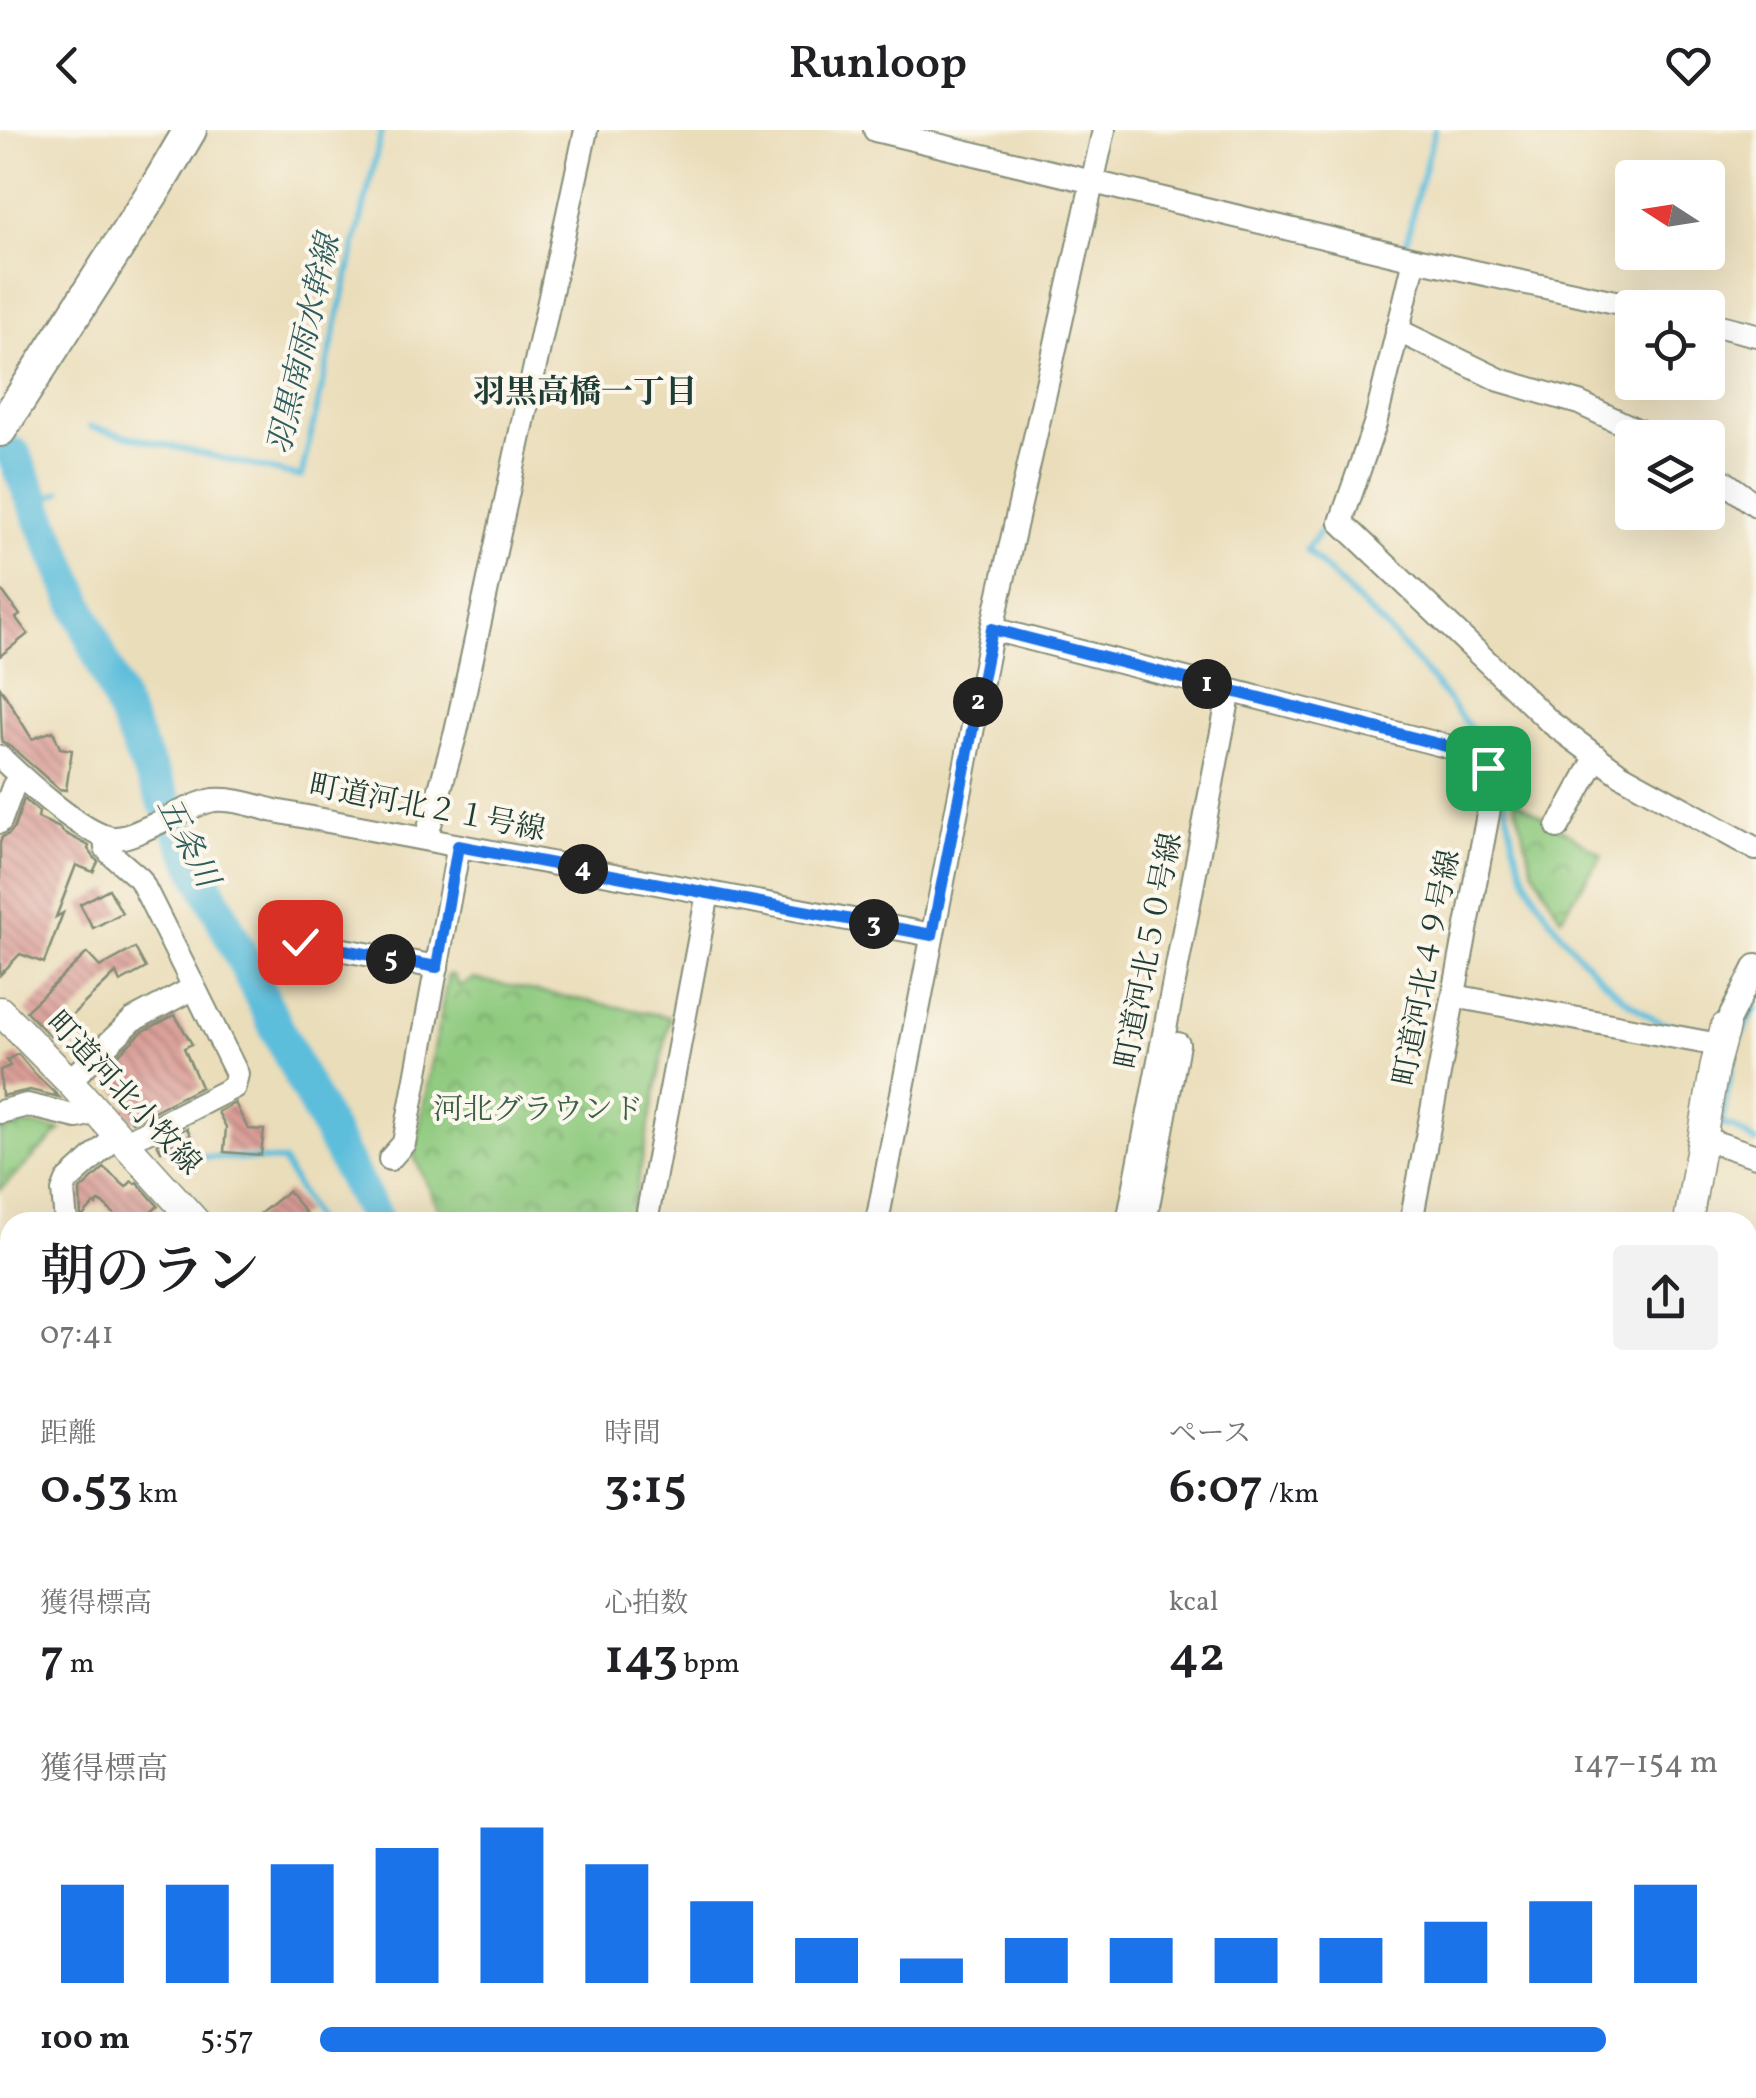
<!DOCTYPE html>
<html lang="ja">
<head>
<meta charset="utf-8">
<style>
	body { margin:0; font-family:Vollkorn,"Noto Serif JP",serif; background:#f2f2f2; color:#202124; height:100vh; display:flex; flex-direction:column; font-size:38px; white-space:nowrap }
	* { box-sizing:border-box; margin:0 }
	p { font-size:32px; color:#757577 }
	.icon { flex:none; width:55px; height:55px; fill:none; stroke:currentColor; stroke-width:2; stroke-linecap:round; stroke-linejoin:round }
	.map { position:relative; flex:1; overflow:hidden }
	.panel { position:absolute; left:0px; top:1082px; width:1758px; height:888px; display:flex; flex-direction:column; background:#fff; border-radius:30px 30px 0 0; box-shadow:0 10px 40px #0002 }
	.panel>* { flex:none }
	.needle { width:65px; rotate:282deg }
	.fabs { position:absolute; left:1615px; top:30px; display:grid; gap:20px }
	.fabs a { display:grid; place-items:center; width:110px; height:110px; border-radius:10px; background:#fff; box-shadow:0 10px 40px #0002; font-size:50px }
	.pin { position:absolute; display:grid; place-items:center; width:85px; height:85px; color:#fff; margin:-42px; border-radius:20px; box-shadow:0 5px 15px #0006 }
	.km { position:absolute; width:50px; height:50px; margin:-25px; border-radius:50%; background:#222; color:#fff; font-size:28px; line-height:50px; text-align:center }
	.round { display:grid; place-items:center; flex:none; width:105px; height:105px; border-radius:10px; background:#f2f2f2 }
	.overview { display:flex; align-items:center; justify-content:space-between; height:170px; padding:0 40px }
	h1 { font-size:55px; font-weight:600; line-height:75px }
	.metrics { display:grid; grid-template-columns:repeat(3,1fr); gap:15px; height:170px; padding:10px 40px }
	.metrics div { display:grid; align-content:center }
	.metrics b { font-size:50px; font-weight:600 }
	.metrics small { font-size:28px; font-weight:400 }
	.metrics p { font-size:28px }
	.chart { height:280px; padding:20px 40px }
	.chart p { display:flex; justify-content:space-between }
	.chart svg { width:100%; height:180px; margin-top:10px; stroke:#1a73e8; stroke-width:6 }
	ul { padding:0 40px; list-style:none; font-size:32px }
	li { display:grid; grid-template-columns:160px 120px 1fr; align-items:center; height:75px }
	li i { height:25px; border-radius:12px; background:#1a73e8 }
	header { display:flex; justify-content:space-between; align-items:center; height:130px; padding:0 40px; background:#fff; font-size:45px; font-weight:600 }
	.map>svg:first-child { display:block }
	.park { fill:url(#park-crowns); stroke:#57845a; stroke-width:2.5 }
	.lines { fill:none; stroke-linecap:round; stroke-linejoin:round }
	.stream { stroke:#5dbedb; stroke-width:6 }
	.river { stroke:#5dbedb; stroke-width:35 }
	.building { fill:url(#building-back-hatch) }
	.minor-casing { stroke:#848d77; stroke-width:26 }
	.tertiary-casing { stroke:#848d77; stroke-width:31 }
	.secondary-casing { stroke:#848d77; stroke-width:36 }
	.minor { stroke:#fff; stroke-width:22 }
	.tertiary { stroke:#fff; stroke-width:28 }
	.secondary { stroke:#fff; stroke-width:32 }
	.route-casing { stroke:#fff; stroke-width:20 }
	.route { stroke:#1a73e8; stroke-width:12 }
	.labels { text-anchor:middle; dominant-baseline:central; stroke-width:8; stroke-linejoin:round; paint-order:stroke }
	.street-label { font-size:30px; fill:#1f3d34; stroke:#fbf7ec }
	.park-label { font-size:30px; fill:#3b6047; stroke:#fbf7ec }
	.water-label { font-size:32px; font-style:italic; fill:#2e5d5e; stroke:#fbf7ec }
	.neighbourhood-label { font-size:32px; font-weight:bold; fill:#1f3d34; stroke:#fbf7ec }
</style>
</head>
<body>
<header><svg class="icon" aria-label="back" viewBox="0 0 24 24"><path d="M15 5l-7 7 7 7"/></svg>Runloop<svg class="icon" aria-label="heart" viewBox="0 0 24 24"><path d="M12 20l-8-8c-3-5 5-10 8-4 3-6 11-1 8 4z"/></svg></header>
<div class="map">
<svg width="1756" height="1968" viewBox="0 0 1756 1968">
	<defs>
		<pattern id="park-crowns" width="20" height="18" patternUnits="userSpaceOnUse" patternTransform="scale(2.5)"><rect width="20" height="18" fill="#8fca7f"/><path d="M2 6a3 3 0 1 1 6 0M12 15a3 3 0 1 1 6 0" fill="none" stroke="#74a569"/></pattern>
		<pattern id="building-back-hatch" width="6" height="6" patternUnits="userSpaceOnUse" patternTransform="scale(2.5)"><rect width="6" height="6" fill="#d99b94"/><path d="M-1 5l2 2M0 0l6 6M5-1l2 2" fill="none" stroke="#af807a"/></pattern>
	</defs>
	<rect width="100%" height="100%" fill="#fbf7ec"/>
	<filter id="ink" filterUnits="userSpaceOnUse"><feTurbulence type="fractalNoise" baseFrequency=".01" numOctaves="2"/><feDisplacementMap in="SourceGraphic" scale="20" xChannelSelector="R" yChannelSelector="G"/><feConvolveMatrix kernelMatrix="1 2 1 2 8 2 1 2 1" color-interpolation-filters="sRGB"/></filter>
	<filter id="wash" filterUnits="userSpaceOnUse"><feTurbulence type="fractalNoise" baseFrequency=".0048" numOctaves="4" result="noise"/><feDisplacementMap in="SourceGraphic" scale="40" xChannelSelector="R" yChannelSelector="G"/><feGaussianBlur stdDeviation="2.25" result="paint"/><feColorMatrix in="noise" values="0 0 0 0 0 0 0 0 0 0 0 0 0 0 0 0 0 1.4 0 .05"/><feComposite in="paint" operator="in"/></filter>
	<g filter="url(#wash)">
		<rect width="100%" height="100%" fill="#eaddba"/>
		<g class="park">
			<path d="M1514,669L1602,725L1561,788L1533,740Z"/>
			<path d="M448,845H453L460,857L473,849L670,887L630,1092H443V1088L414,1026Z"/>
			<path d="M29,995L61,1000L0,1060V996L1,1000Z"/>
		</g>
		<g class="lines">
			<g class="stream">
				<path d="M1405,120L1415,73L1435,0"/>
				<path d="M90,297L301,347L382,0"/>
				<path d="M34,373L61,362"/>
				<path d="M1333,386L1306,420L1388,500L1428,545L1493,627"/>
				<path d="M1502,658C1509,691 1514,724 1529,754C1553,801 1608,863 1654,889C1668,897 1697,898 1714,901"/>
				<path d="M1731,904L1741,906L1737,915L1721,994L1733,997L1756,1012"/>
				<path d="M1741,906L1756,877"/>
				<path d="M173,1025L283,1031L316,1092"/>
			</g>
			<g class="river">
				<path d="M14,325L144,629L298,941L377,1092"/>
				<path d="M307,1968L311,1960"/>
			</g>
		</g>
		<g id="blocks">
			<g class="building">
				<path d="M0,458L20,485L16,488L28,504L0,526Z"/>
				<path d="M0,557L32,609L53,601L60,618L72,620L66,660L59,659L10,616L2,612Z"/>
				<path d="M24,669L39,682L38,688L60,698L63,702L89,716L88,719L98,732L93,742L76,735L56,787L63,783L44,833L20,824L0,845V713L2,707L9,704L14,698Z"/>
				<path d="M109,759L122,783L93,798L80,774Z"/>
				<path d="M135,818L146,838L120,852L116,843L50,906L26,881L87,823L100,837Z"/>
				<path d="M175,885L192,914L184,918L201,957L132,992L124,977L128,975L114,957L115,956L101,941L142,902Z"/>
				<path d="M18,924L34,943L59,967L30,960L2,966L0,940L10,936L7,930Z"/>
				<path d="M235,973L248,999L264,1000L261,1025L224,1022L226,997L218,982Z"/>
				<path d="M187,998L191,1007L161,1021L157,1013Z"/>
				<path d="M104,1038L126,1057L132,1051L135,1054L137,1052L158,1076L141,1092H123L100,1071L96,1075L94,1074L81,1088L80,1060Z"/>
				<path d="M288,1061L305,1082L293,1092H250Z"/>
			</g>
		</g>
	</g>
	<g filter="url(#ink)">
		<use href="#blocks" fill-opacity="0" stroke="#848d77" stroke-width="2.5"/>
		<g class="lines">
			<g class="minor-casing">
				<g id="minor">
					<path d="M875,0L1415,129L1643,178"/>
					<path d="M1415,129L1375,294L1341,392L1550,592L1620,644L1756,719"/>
					<path d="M1708,193L1756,205"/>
					<path d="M1397,200L1500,250L1579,273L1654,308"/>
					<path d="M1708,340L1756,375"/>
					<path d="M992,499L1104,0"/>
					<path d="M0,627C21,647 84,706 113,708C135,710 187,674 214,670C234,668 255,676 275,681L932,805"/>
					<path d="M0,692L13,657L20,646"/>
					<path d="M1558,697L1597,626"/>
					<path d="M426,709L456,602L586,0"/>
					<path d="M278,817L300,812L437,837"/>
					<path d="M1454,866L1719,915"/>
					<path d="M1725,897L1756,836"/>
					<path d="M69,951L133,890L186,862L192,853L140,749L110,723L106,718L105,706"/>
					<path d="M0,982L27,975L77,987L96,982"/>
					<path d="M1702,1008L1756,1026"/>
					<path d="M124,1013L234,957L237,944L192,853"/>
					<path d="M390,1029L404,1013L459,716"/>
					<path d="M66,1092L63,1061L67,1051L117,1006"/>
					<path d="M646,1092L708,763"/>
					<path d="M877,1092L992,499L1473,623C1489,633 1492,645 1492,663L1411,1092"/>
					<path d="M1128,1092L1230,560"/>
					<path d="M1145,1092L1178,914"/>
					<path d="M5,1257L10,1246"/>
					<path d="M1748,1464L1756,1466"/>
					<path d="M0,1540L10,1544"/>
					<path d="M0,1791L10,1793"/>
					<path d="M85,1960L126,1968"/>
					<path d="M198,1968L200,1960"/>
					<path d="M476,1968L478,1960"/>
					<path d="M711,1968L712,1960"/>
					<path d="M976,1968L977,1960"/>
					<path d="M1246,1968L1247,1960"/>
				</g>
			</g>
			<g class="tertiary-casing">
				<g id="tertiary">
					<path d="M0,881L69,951L196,1092"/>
					<path d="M1688,1092L1715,934L1725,897"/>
					<path d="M1748,1796L1756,1799"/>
					<path d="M1530,1968L1532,1960"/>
				</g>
			</g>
			<g class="secondary-casing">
				<path id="secondary" d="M0,300L157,56L190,0"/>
			</g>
			<use href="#minor" class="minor"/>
			<use href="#tertiary" class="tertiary"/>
			<use href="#secondary" class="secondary"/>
		</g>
	</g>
	<g class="lines" filter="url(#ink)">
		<g class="route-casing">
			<path id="route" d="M300,812L437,837L458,716L932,805L992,499L1473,623L1482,628L1488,638"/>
		</g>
		<use href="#route" class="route"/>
	</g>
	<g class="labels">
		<g class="street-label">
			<text transform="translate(427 679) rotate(11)">町道河北２１号線</text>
			<text transform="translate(1150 821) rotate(-79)">町道河北５０号線</text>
			<text transform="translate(1428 838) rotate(-79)">町道河北４９号線</text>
			<text transform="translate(123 964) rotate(47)">町道河北小牧線</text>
		</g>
		<g class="park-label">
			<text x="538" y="981">河北グラウンド</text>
		</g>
		<g class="water-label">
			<text transform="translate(306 215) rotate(-77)">羽黒南雨水幹線</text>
			<text transform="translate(186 713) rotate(63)">五条川</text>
		</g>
		<g class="neighbourhood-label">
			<text x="585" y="264">羽黒高橋一丁目</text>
		</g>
	</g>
</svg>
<div class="fabs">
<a><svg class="needle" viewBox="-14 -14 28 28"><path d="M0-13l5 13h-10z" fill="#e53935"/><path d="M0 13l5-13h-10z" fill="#757577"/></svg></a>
<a><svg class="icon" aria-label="locate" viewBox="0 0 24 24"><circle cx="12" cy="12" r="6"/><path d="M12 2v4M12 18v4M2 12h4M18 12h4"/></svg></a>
<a><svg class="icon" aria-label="layers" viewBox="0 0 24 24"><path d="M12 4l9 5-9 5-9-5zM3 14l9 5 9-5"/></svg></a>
</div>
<div class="pin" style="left:1488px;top:638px;background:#1e9e55"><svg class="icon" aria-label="arrive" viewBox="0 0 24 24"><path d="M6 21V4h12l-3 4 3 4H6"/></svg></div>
<div class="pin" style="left:300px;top:812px;background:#d93025"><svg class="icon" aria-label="check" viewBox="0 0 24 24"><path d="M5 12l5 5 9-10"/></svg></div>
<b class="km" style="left:1207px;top:554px">1</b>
<b class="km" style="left:978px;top:572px">2</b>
<b class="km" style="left:874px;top:794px">3</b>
<b class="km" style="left:583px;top:739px">4</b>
<b class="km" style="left:391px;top:829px">5</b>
<section class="panel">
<div class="overview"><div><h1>朝のラン</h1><p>07:41</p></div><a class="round"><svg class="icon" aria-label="share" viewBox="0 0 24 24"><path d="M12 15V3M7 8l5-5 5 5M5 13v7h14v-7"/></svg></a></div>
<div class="metrics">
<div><p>距離</p><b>0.53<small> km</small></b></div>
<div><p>時間</p><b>3:15</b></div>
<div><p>ペース</p><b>6:07<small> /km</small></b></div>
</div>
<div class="metrics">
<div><p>獲得標高</p><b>7<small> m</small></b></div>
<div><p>心拍数</p><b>143<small> bpm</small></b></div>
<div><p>kcal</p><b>42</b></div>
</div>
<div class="chart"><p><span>獲得標高</span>147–154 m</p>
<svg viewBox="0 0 160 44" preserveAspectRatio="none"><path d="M5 44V20M15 44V20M25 44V15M35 44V11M45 44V6M55 44V15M65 44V24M75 44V33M85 44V38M95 44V33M105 44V33M115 44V33M125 44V33M135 44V29M145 44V24M155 44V20"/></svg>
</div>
<ul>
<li><b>100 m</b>5:57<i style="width:92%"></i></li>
</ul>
</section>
</div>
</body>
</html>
